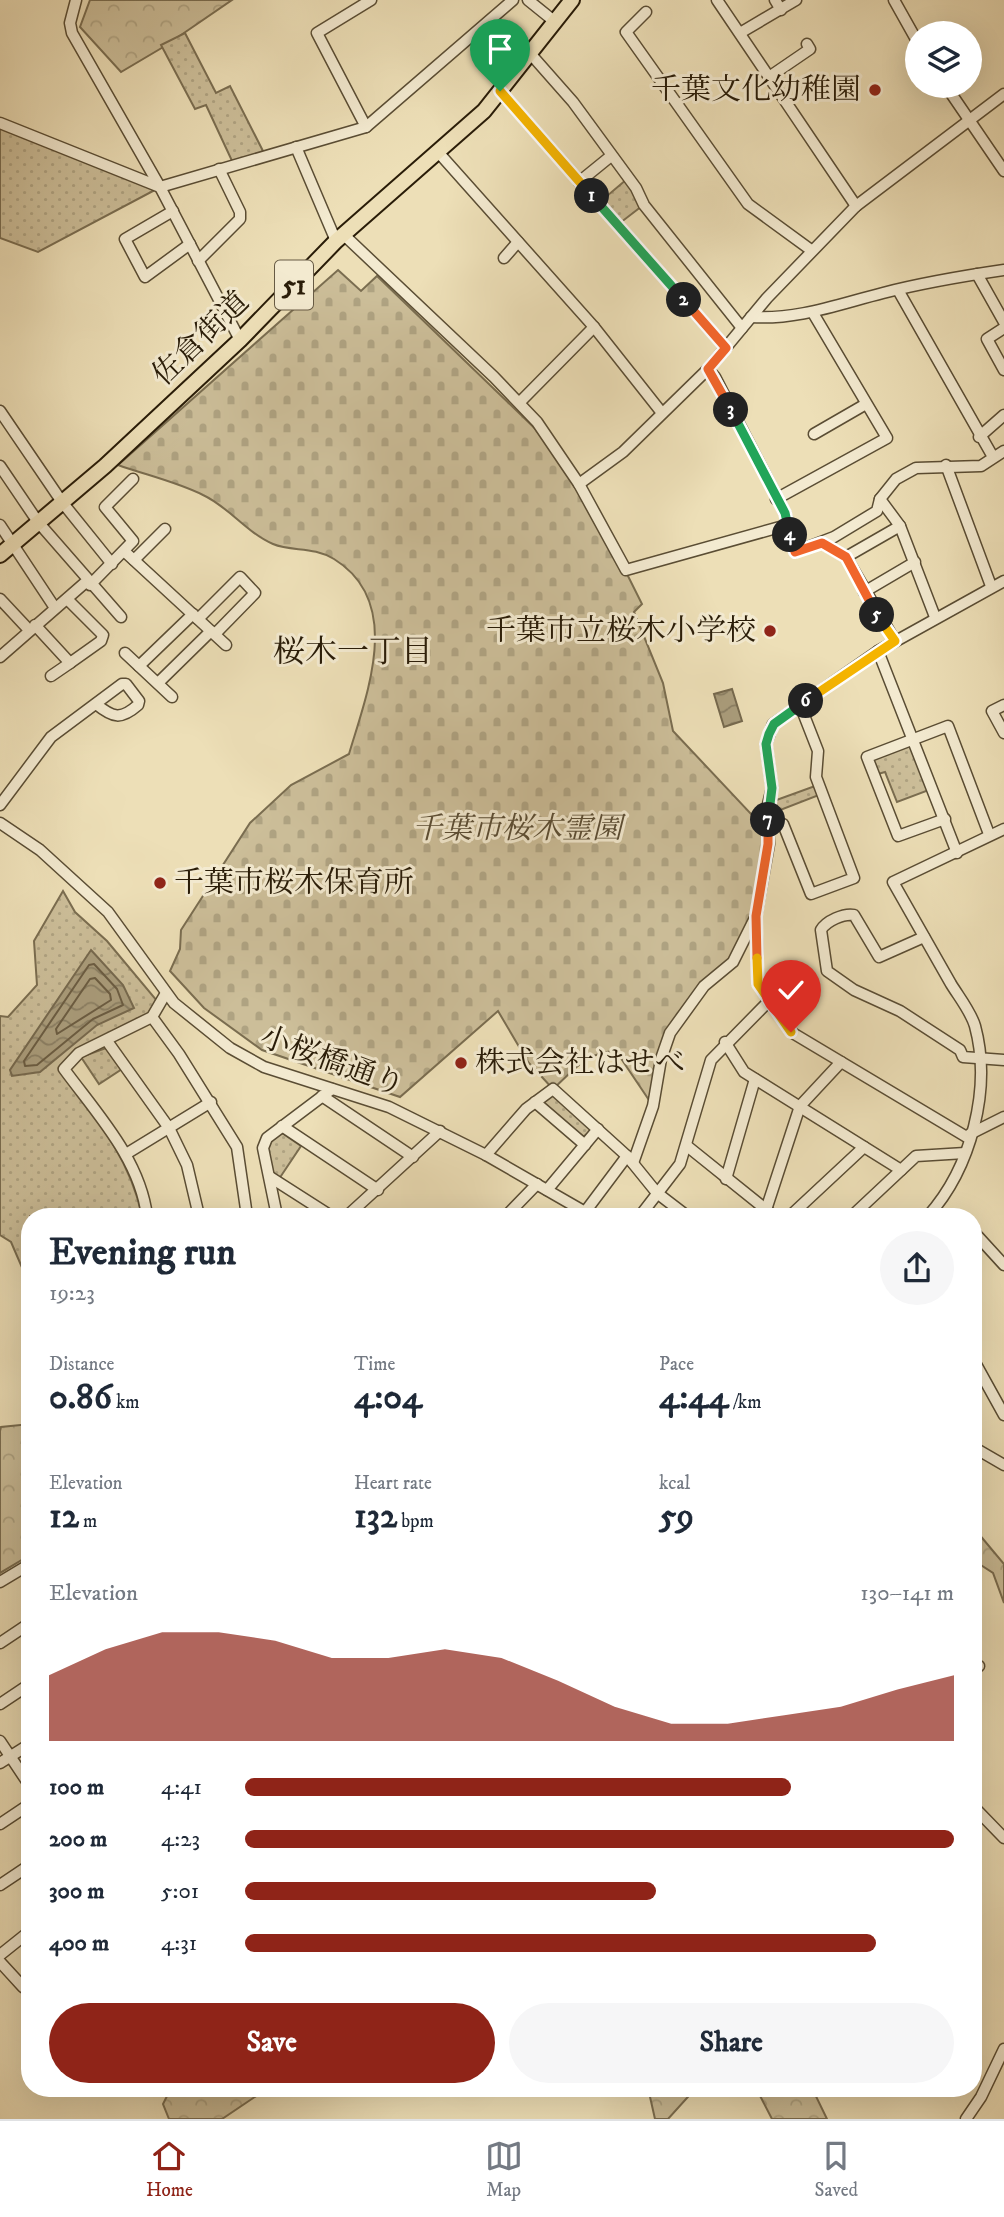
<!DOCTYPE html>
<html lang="en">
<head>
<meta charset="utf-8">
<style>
	body { margin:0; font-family:"IM FELL DW Pica","Noto Serif JP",serif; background:#f6f6f7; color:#1f2937; height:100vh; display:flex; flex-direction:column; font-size:26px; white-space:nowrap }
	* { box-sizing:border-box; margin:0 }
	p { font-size:23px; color:#747a83 }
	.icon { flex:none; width:38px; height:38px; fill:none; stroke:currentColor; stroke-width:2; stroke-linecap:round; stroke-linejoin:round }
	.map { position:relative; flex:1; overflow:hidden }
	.side { position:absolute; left:21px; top:1208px; width:961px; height:889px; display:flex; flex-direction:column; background:#fff; border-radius:28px; box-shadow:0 7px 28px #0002 }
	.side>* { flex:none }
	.fabs { position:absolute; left:905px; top:21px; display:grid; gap:14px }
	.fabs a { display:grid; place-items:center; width:77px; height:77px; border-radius:50%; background:#fff; box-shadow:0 7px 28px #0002; font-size:35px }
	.pin { position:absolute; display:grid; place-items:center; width:60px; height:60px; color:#fff; margin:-72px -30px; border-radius:50% 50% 50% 0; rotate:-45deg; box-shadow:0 0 7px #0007 }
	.pin .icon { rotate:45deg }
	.km { position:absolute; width:35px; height:35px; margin:-18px; border-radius:50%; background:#222; color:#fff; font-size:19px; line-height:35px; text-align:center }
	.round { display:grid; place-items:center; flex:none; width:74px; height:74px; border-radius:37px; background:#f6f6f7 }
	.summary { display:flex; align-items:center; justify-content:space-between; height:119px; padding:0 28px }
	h1 { font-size:38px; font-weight:800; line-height:52px }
	.stats { display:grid; grid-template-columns:repeat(3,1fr); gap:10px; height:119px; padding:7px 28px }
	.stats div { display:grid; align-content:center }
	.stats b { font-size:35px; font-weight:800 }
	.stats small { font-size:19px; font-weight:400 }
	.stats p { font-size:19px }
	.chart { height:196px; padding:14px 28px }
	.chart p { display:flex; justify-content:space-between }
	.chart svg { width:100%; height:126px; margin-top:7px; fill:#8f2418; opacity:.7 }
	.action { display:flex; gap:14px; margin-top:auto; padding:14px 28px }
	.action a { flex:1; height:80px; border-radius:42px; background:#8f2418; color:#fff; font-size:28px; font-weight:800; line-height:80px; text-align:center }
	.action a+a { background:#f6f6f7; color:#1f2937 }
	ul { padding:0 28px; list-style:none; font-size:23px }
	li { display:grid; grid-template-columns:112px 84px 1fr; align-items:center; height:52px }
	li i { height:18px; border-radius:9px; background:#8f2418 }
	.dock { display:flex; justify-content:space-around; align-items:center; height:98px; border-top:2px solid #e0e1e3; background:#fff; font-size:19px; color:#747a83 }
	.dock a { display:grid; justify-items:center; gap:4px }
	.dock .active { color:#8f2418 }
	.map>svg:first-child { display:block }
	.forest { fill:url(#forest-crowns); stroke:#7a6d50; stroke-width:2 }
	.cemetery { fill:url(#cemetery-stones); stroke:#7a6d50; stroke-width:2 }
	.park { fill:url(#park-dots); stroke:#7a6d50; stroke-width:2 }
	.water { fill:url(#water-waves); stroke:#76694e; stroke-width:2 }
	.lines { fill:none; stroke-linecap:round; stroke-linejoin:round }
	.shore { stroke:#6a5c42; stroke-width:2 }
	.minor-casing { stroke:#5a4d34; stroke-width:13 }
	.highway-casing { stroke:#291c08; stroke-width:18 }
	.minor { stroke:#f3ead0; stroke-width:10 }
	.highway { stroke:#eddfb7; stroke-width:14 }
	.split-1-casing { stroke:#fff; stroke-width:14 }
	.split-2-casing { stroke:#fff; stroke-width:14 }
	.split-3-casing { stroke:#fff; stroke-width:14 }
	.split-4-casing { stroke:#fff; stroke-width:14 }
	.split-5-casing { stroke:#fff; stroke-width:14 }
	.split-6-casing { stroke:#fff; stroke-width:14 }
	.split-7-casing { stroke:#fff; stroke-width:14 }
	.split-8-casing { stroke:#fff; stroke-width:14 }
	.split-9-casing { stroke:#fff; stroke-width:14 }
	.split-1 { stroke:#f5b400; stroke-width:9 }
	.split-2 { stroke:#22a559; stroke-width:9 }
	.split-3 { stroke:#f0652b; stroke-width:9 }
	.split-4 { stroke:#22a559; stroke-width:9 }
	.split-5 { stroke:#f0652b; stroke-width:9 }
	.split-6 { stroke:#f5b400; stroke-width:9 }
	.split-7 { stroke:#22a559; stroke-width:9 }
	.split-8 { stroke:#f0652b; stroke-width:9 }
	.split-9 { stroke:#f5b400; stroke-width:9 }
	.poi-dot { fill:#8f2418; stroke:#f3ead0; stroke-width:2.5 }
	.labels { text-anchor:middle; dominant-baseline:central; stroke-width:6; stroke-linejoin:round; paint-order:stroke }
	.shield { fill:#f3ead0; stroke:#665a44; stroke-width:2 }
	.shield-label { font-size:28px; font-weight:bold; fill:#291c08 }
	.poi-label { font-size:30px; fill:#291c08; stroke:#f3ead0; text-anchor:end }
	.street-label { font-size:30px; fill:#291c08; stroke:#f3ead0 }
	.park-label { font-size:30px; font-style:italic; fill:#5a4d34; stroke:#f3ead0 }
	.neighbourhood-label { font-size:32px; fill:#291c08; stroke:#f3ead0 }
</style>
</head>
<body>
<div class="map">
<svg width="1004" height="2119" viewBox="0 0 1004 2119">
	<defs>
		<pattern id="forest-crowns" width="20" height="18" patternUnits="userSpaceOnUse" patternTransform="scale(1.75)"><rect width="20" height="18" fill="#ccbe99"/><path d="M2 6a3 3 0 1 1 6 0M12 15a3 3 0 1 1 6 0" fill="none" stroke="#afa382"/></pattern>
		<pattern id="cemetery-stones" width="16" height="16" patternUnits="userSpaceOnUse" patternTransform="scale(1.75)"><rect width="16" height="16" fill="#ccbe99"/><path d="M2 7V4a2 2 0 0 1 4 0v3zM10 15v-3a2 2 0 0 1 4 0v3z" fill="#afa382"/></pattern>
		<pattern id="park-dots" width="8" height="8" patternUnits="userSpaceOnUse" patternTransform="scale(1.75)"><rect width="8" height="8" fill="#ccbe99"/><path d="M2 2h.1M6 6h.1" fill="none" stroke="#afa382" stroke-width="1.8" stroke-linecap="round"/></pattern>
		<pattern id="water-waves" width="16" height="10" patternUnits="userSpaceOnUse" patternTransform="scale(1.75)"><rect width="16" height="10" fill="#aa9d7c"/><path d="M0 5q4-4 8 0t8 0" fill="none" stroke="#8a7f64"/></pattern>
	</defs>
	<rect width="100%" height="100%" fill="#eddfb7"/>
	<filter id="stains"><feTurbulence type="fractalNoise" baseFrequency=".00286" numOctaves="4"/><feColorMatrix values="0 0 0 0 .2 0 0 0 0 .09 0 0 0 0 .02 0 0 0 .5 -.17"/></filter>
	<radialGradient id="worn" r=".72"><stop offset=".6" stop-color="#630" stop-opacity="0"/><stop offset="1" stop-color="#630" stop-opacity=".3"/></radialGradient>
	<g class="forest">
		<path d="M90,0H232L165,46L121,72L80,27Z"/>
		<path d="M30,1424V1555L0,1573V1431L1,1427Z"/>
		<path d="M973,1527L1004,1564V1603L993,1573L973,1560Z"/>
		<path d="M171,2088H268L222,2119H169L163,2104Z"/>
		<path d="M648,2088H696L668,2119H655Z"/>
		<path d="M756,2088H812L827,2119H772Z"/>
	</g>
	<path class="cemetery" d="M338,270L361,291L377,276L549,442L604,528L642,604L634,612L663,683L673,731L753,816L769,844L756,916L733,962L704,986L670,1033L653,1106L616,1051C586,1052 574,1070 553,1089L528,1062L498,1011L400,1097L262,1050L204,1008L170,971L180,949L181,930L250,823L291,785L349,754C367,693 404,602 334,559C313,546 292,552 273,544C247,533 229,507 203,495C177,482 146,475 118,465Z"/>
	<g class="park">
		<path d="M185,33L216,93L230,86L264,153L233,163L206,105L195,109L161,45Z"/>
		<path d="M0,126L151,187L153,191L38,252L0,238Z"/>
		<path d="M627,179L642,206L620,223L601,201Z"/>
		<path d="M912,744L929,790L897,802L885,772L878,774L872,759Z"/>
		<path d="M815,786L819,795L770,814L771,802Z"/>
		<path d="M63,891L75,912L107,941L158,1002L151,1014L59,1069C94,1115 130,1158 142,1216H30V1286L11,1242L0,1235V1016L8,1017L37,985L34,941Z"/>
		<path d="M106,1048L122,1069L99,1084L81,1057Z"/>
		<path d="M551,1095H555L592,1130L583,1137L545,1106L543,1102Z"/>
		<path d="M282,1133L301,1146L279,1179L271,1174L266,1148L271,1140Z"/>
	</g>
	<g class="water">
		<path d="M732,689L742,721L724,727L714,694Z"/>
		<path d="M91,950L123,985L134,1008L97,1025L40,1072L12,1076L10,1070Z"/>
	</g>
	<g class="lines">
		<g class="shore">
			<path d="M94,964L117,989L123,1005L93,1019L37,1065L25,1066L24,1061L89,965Z"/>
			<path d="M95,978L110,994L111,1000L57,1034L56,1029L90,979Z"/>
		</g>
		<g class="minor-casing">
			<g id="minor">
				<path d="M76,0L70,23L72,33L160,187L240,340"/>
				<path d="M528,0L554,21"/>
				<path d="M717,0L856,206"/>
				<path d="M775,0L781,10"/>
				<path d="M894,0L917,41"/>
				<path d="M646,12L626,32L748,204L811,250"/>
				<path d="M740,33L796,0"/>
				<path d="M528,51L573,102L636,188L644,205L742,328"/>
				<path d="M769,77L810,49L807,44"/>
				<path d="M946,86L1004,171"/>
				<path d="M500,91L726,348"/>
				<path d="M0,123L160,187L366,127L513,0"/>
				<path d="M366,127L317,33L371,0"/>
				<path d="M296,147L336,241"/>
				<path d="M438,152L594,327L662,413"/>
				<path d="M579,182L611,156"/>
				<path d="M173,211L125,239L145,277L190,244"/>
				<path d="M344,235L494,377L537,422L579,484L626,570L787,525"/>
				<path d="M504,258L518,242"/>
				<path d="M198,261L240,219V212L219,169"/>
				<path d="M977,274L1004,322"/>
				<path d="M898,290L993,457"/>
				<path d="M751,317C798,320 839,304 883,293C922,283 963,276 1004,270"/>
				<path d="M1004,328L987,339L1004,370"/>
				<path d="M708,369L715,377L785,513L795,552L834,537L877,511L880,499L896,479L916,468L981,466L1004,451"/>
				<path d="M520,402L594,327"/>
				<path d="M0,411L62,502L112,564"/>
				<path d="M814,434L866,404"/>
				<path d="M979,437L1004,415"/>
				<path d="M946,465L991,586"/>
				<path d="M0,466L38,522L121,617"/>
				<path d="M579,484L623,452L708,369L767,298L856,206L1004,94"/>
				<path d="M776,499L887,438L813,313"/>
				<path d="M880,499L900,526L935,617"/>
				<path d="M0,525L55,608"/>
				<path d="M822,543L846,557L895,641"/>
				<path d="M124,551L226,645"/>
				<path d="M846,557L900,526"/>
				<path d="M134,560L165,529"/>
				<path d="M90,585L133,541L105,507L133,479"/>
				<path d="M864,592L915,562"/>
				<path d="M0,599L29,630"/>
				<path d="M198,619L240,577L255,593L215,634"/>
				<path d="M35,625L70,663L101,641L103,635L67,599"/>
				<path d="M878,651L957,853"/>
				<path d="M125,653L172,697"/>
				<path d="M0,657L87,581"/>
				<path d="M139,666L193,614"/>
				<path d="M51,676L70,663"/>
				<path d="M158,683L211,631"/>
				<path d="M1004,705L992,711L1004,733"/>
				<path d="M0,805L51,737L122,684H126L139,701L138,705C121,720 113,718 96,704"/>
				<path d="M945,819L898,836L867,757L948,726L989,834"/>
				<path d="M768,820L783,824L811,894L854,878L816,777L818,751L800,705"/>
				<path d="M0,823L40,850L108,912L174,1003L230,1048L264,1067L389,1107L486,1155L592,1216"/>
				<path d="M756,917L758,984L791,1032L970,1139"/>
				<path d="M924,937L879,957L854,915C844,913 826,921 821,930L827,971L854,990L900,1011L960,1050L963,1057L1004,1060"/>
				<path d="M152,1017L179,1054L237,1147L247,1216"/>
				<path d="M107,1041L169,1128L187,1165L199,1216"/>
				<path d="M725,1042L744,1072L901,1170"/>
				<path d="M322,1096L413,1157"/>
				<path d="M535,1102L585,1145"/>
				<path d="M282,1126L378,1190"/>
				<path d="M970,1134L1004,1117"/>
				<path d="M687,1146L774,1216"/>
				<path d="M126,1154L211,1102"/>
				<path d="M486,1155L526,1109L553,1089L627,1156L657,1193L687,1216"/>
				<path d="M633,1163L653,1106L661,1059L670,1033L704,986L733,962L756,916L769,844L767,808L772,788L766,744L773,724L878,651L1004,581"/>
				<path d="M270,1177L331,1216"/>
				<path d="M726,1179L755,1079"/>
				<path d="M547,1190L598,1129"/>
				<path d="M585,1212L627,1156"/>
				<path d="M147,1216C140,1159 97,1114 64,1069L79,1053L152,1017L166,993"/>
				<path d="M277,1216L263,1148L267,1138L332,1089"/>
				<path d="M347,1216L440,1131"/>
				<path d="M506,1216L537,1184"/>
				<path d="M640,1216L680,1164L711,1060L769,1001"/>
				<path d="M764,1216L800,1106L841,1062"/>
				<path d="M790,1216L864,1147"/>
				<path d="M852,1216L916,1156L965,1153"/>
				<path d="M928,1216C971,1168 992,1089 975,1026C971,1012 959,997 951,984C932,950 912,916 893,882L1004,829"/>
				<path d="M973,1231L1004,1265"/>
				<path d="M973,1359L1004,1415"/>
				<path d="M973,1447L1004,1465"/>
				<path d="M0,1582L30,1564"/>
				<path d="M0,1643L30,1623"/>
				<path d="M973,1671L979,1666"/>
				<path d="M0,1704L30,1684"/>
				<path d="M0,1741L30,1786"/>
				<path d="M0,1763L30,1744"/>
				<path d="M973,1806L1004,1838"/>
				<path d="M0,1824L30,1804"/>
				<path d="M0,1885L30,1865"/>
				<path d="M0,1955L30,1931"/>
				<path d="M0,1962L23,1987L30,1984"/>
				<path d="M966,2119L981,2097L1004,2049"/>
			</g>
		</g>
		<g class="highway-casing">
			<path id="highway" d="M0,555L105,466L240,340L336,241L484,111L572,0"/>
		</g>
		<use href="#minor" class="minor"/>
		<use href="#highway" class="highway"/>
	</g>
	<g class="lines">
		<g class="split-1-casing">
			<path id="split-1" d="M500,91L592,196"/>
		</g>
		<g class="split-2-casing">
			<path id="split-2" d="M592,196L684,300"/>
		</g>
		<g class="split-3-casing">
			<path id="split-3" d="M684,300L726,348L708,369L731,410"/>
		</g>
		<g class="split-4-casing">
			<path id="split-4" d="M731,410L785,513L790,535"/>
		</g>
		<g class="split-5-casing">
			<path id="split-5" d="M790,535L795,552L822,543L846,557L877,615"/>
		</g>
		<g class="split-6-casing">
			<path id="split-6" d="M806,701L895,641L877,615"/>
		</g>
		<g class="split-7-casing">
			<path id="split-7" d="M768,820L772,788L766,744L769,734L774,724L806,701"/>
		</g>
		<g class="split-8-casing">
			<path id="split-8" d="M757,958L756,916L768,844V820"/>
		</g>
		<g class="split-9-casing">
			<path id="split-9" d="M757,958L758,984L791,1032"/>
		</g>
		<use href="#split-1" class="split-1"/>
		<use href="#split-2" class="split-2"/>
		<use href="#split-3" class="split-3"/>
		<use href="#split-4" class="split-4"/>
		<use href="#split-5" class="split-5"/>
		<use href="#split-6" class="split-6"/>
		<use href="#split-7" class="split-7"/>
		<use href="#split-8" class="split-8"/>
		<use href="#split-9" class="split-9"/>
	</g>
	<g class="poi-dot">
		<circle cx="875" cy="90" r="7"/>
		<circle cx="770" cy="631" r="7"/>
		<circle cx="160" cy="883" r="7"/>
		<circle cx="461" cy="1063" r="7"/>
	</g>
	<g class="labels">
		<rect class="shield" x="275" y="260.5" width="38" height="49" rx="5"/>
		<g class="shield-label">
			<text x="294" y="285">51</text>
		</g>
		<g class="poi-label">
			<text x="861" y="90">千葉文化幼稚園</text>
			<text x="756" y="631">千葉市立桜木小学校</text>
			<text x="174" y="883" text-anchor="start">千葉市桜木保育所</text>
			<text x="475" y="1063" text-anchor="start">株式会社はせべ</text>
		</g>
		<g class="street-label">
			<text transform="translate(201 339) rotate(-44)">佐倉街道</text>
			<text transform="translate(332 1062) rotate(20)">小桜橋通り</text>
		</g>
		<g class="park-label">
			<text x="517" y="829">千葉市桜木霊園</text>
		</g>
		<g class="neighbourhood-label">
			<text x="353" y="653">桜木一丁目</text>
		</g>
	</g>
	<rect width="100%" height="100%" filter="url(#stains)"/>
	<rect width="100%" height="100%" fill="url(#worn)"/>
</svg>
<div class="fabs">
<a><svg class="icon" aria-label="layers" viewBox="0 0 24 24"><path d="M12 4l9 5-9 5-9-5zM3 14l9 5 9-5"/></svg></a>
</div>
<div class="pin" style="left:500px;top:91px;background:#1e9e55"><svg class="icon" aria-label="arrive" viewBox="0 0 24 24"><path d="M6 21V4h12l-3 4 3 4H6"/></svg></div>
<div class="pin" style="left:791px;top:1032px;background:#d93025"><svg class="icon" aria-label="check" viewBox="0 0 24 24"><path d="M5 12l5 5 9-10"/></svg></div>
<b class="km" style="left:592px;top:196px">1</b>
<b class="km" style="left:684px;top:300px">2</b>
<b class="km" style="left:731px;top:410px">3</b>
<b class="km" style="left:790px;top:535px">4</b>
<b class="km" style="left:877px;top:615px">5</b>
<b class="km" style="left:806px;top:701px">6</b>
<b class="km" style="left:768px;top:820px">7</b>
<section class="side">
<div class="summary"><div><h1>Evening run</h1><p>19:23</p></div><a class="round"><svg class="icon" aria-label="share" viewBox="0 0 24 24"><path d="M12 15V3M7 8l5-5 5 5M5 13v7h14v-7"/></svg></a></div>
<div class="stats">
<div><p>Distance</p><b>0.86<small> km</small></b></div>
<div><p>Time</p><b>4:04</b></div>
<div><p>Pace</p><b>4:44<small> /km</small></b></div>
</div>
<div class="stats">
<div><p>Elevation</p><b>12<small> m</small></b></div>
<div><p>Heart rate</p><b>132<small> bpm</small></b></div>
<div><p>kcal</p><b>59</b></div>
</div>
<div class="chart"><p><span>Elevation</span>130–141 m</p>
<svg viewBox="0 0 160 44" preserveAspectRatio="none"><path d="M0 44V21L10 12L20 6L30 6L40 9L50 15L60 15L70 12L80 15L90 23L100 32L110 38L120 38L130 35L140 32L150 26L160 21V44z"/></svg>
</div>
<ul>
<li><b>100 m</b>4:41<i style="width:77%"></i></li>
<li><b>200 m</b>4:23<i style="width:100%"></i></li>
<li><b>300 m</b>5:01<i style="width:58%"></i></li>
<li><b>400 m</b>4:31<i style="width:89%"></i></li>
</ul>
<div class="action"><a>Save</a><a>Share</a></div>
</section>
</div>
<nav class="dock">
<a class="active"><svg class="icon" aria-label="home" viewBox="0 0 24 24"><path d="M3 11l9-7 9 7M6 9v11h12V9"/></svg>Home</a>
<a><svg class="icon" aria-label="map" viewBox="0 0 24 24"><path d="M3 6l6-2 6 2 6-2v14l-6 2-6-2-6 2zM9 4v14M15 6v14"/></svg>Map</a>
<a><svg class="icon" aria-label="saved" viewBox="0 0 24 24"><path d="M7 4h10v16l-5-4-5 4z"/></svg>Saved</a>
</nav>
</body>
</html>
